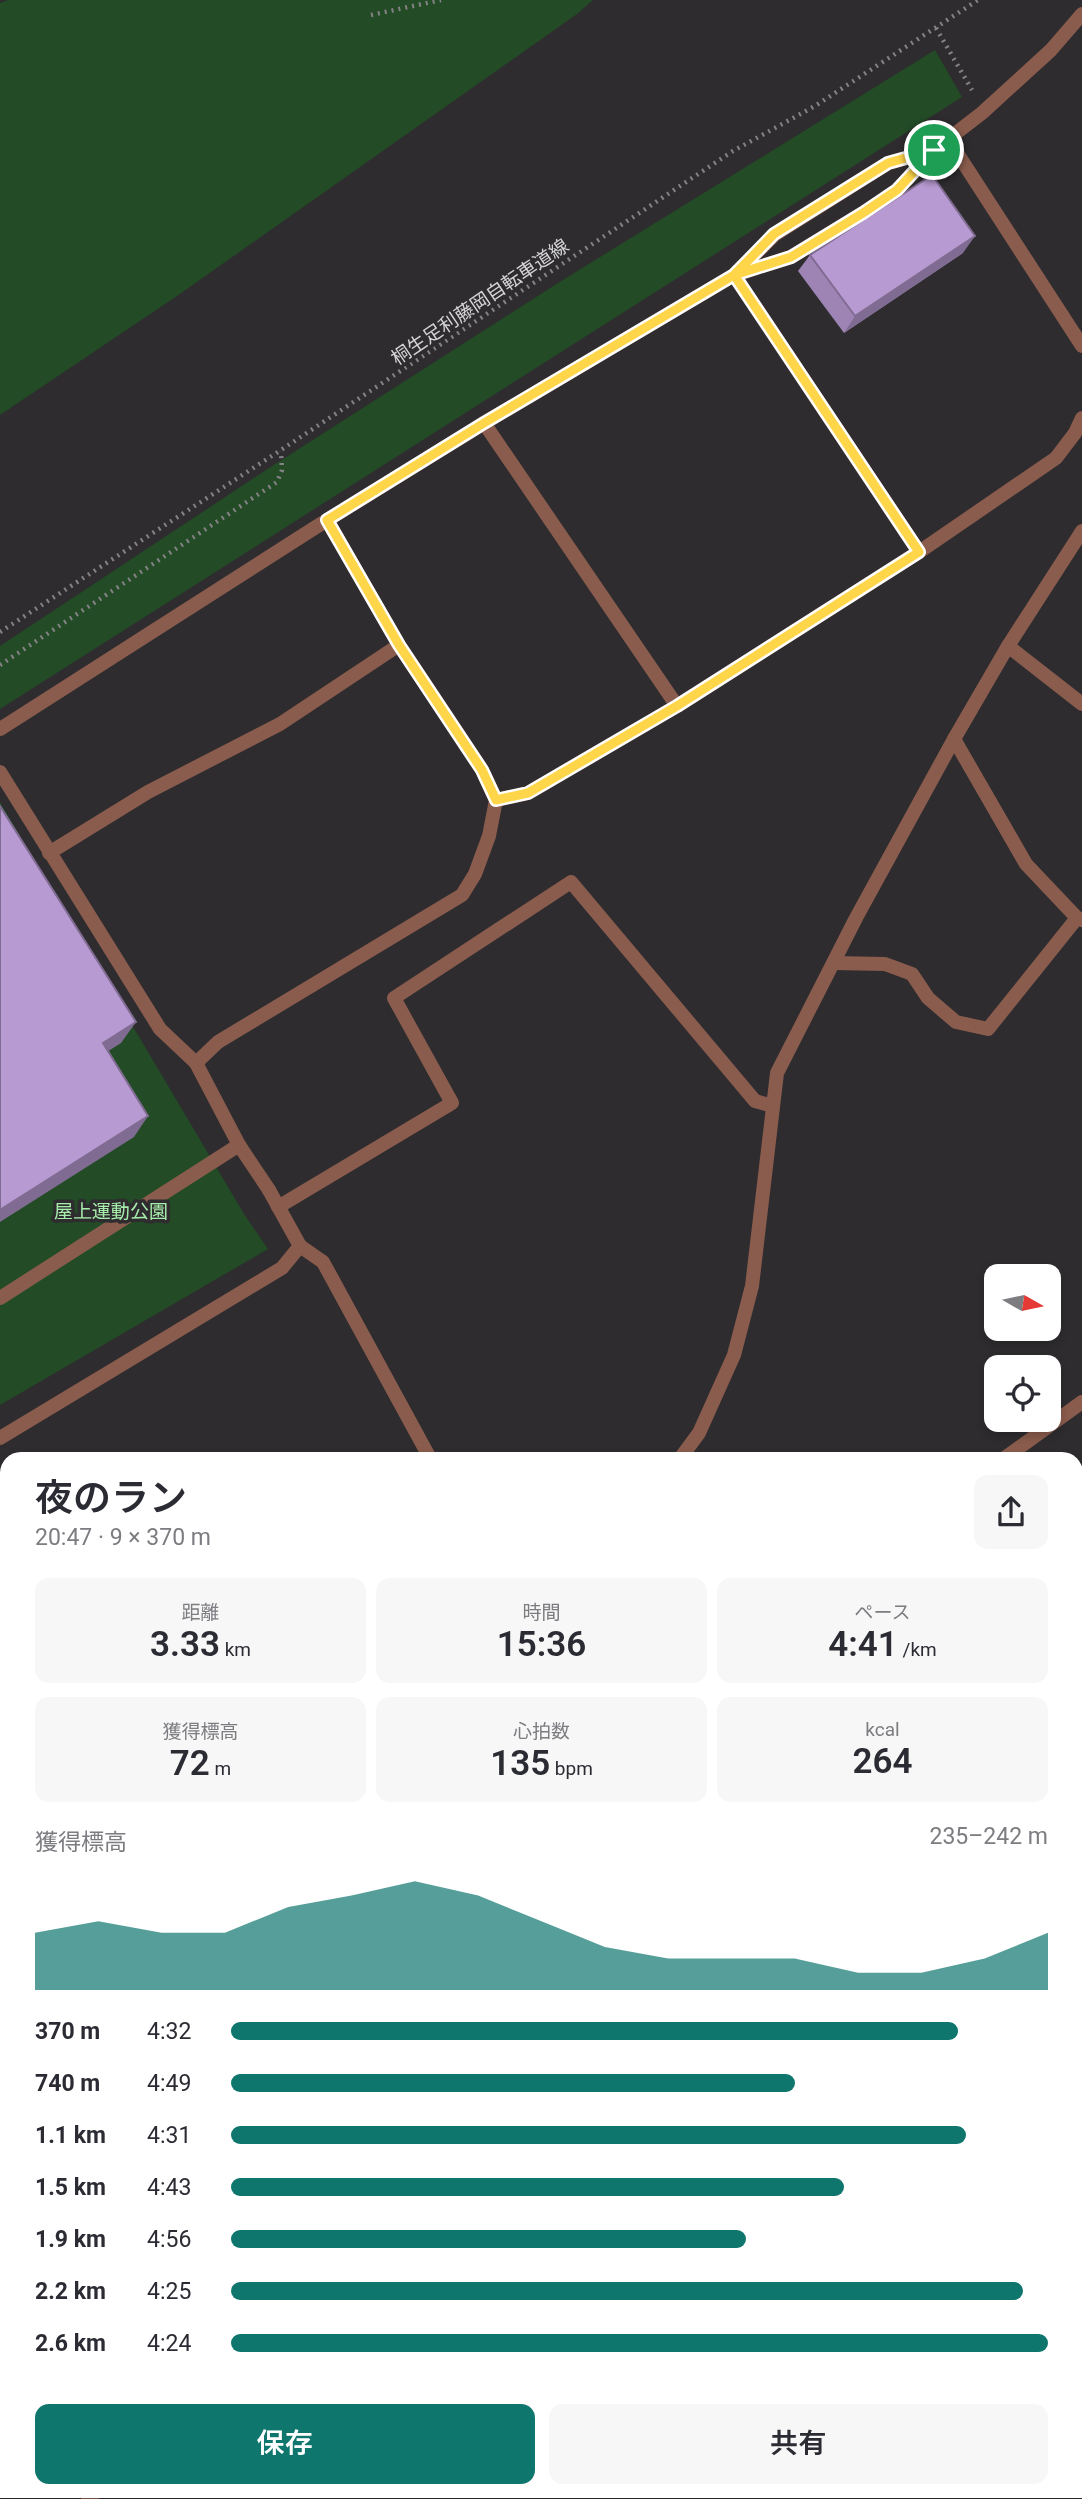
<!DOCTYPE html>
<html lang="ja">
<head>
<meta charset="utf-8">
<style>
	body { margin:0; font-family:Roboto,"Noto Sans JP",sans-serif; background:#f7f7f7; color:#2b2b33; height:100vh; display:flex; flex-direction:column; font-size:26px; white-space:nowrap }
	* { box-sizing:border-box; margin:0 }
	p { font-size:23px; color:#7c7c81 }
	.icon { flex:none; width:38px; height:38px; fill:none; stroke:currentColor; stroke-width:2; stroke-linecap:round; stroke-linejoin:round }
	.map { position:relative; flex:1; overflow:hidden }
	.drawer { position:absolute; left:0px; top:1452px; width:1083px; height:1046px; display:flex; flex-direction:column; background:#fff; border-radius:21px 21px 0 0; box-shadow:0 4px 10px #0003 }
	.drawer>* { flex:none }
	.needle { width:46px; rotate:99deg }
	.controls { position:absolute; left:984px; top:1264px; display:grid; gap:14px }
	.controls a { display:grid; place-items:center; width:77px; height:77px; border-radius:14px; background:#fff; box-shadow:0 4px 10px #0003; font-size:35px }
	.pin { position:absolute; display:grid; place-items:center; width:60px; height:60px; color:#fff; margin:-30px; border:4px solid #fff; border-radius:50%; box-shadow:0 2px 7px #0007 }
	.round { display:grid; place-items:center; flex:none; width:74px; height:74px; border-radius:14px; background:#f7f7f7 }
	.head { display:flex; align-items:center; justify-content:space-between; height:119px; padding:0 35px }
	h1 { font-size:38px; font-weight:600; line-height:52px }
	.figures { display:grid; grid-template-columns:repeat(3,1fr); gap:10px; height:119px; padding:7px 35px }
	.figures div { display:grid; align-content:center; border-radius:14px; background:#f7f7f7; text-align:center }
	.figures b { font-size:35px; font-weight:600 }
	.figures small { font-size:19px; font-weight:400 }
	.figures p { font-size:19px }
	.chart { height:196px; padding:14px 35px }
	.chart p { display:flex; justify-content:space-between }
	.chart svg { width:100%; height:126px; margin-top:7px; fill:#0f766e; opacity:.7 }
	.button { display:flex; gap:14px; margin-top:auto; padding:14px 35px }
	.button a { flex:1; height:80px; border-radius:14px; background:#0f766e; color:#fff; font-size:28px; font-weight:600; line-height:80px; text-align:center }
	.button a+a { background:#f7f7f7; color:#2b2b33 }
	ul { padding:0 35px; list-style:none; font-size:23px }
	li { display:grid; grid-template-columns:112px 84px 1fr; align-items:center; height:52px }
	li i { height:18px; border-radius:9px; background:#0f766e }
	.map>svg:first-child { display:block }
	.green { fill:#224b26 }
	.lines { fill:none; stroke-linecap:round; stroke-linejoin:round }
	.path { stroke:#848285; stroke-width:4.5; stroke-dasharray:2 5; stroke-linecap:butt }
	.service { stroke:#8a5c4d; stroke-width:14 }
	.minor { stroke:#8a5c4d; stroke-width:14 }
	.tertiary { stroke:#8a5c4d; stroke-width:14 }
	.wall { fill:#9d84b4 }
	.shaded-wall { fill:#806c92 }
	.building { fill:#b79ad1; stroke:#806c92; stroke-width:2 }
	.route-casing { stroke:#fff; stroke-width:14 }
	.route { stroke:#ffd54a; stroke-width:9 }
	.labels { text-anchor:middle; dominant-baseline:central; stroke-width:7; stroke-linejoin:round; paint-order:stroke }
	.street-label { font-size:19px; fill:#d5d4d6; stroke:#2e2c2f }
	.park-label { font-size:19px; fill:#a6ecaa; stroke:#2e2c2f }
</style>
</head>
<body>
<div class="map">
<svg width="1082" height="2499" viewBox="0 0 1082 2499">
	<rect width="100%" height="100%" fill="#2e2c2f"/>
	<g class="green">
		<path d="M8,0H593L577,14L177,296L0,415V3Z"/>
		<path d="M935,50L962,97L0,709V646L269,468L558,283Z"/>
		<path d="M0,802L244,1214L268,1249L0,1405Z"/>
	</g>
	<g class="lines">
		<g class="path">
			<path d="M371,15L441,0"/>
			<path d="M936,28L972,90"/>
			<path d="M0,632L281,450L733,151L815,106L978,0"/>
			<path d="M0,665L277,482L282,470L281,451"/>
		</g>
		<g class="service">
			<path d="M948,139L1082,346"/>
			<path d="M736,274L774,235L888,163L932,151"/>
			<path d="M734,275L919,552"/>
			<path d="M484,423L677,706"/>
			<path d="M1008,646L1082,704"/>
			<path d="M0,729L316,527L484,423L734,275L791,257L863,213L897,190L934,150L982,113L1051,50L1082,14"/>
			<path d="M0,772L160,1029L196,1063L239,1145L269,1190"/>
			<path d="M496,800L528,793L677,706L919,552L1056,458L1075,433L1082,418"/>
			<path d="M49,853L148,792L280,724L399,645"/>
			<path d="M834,963L885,964L912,974L928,998L956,1022L988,1029L1077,918"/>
			<path d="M196,1063L218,1042L462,895L475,874L489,836L496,800L482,770L399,645L327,520"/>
			<path d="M278,1207L452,1103L394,998L571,882L755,1101L773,1106"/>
			<path d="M300,1246L323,1262L431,1460"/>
			<path d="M0,1298L239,1145"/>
			<path d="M0,1684H7"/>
			<path d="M1076,2000L1082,1999"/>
			<path d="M88,2499L96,2492"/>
		</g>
		<g class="minor">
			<path d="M954,739L1026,864L1077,918L1082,920"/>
			<path d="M0,1438L282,1268L300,1246L269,1190"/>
			<path d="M679,1460L699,1433L734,1355L752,1286L777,1073L856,918L954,739L1008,646L1082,531"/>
			<path d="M0,1947L7,1945"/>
			<path d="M1076,2479L1082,2487"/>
		</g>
		<g class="tertiary">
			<path d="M1002,1460L1082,1402"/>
			<path d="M0,2183L7,2178"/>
		</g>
	</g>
	<path class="wall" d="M963,253L844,333L798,271L810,255Z"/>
	<g class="shaded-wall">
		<path d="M975,236L963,253L844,333L855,316Z"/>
		<path d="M136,1022L121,1043L88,1064L103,1043Z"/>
		<path d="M148,1116L134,1137L0,1222V1210Z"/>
	</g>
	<g class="building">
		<path d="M932,175L975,236L855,316L810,255Z"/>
		<path d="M0,806L136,1022L103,1043L148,1116L0,1210Z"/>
	</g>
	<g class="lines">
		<g class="route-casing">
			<path id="route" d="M934,150L888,163L774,234L734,275L484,423L327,520L399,645L482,770L496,800L528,793L677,706L919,552L734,275L791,257L863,213L897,190L934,150"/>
		</g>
		<use href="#route" class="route"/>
	</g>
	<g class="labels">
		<g class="street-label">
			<text transform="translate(480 302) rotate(-34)">桐生足利藤岡自転車道線</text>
		</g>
		<g class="park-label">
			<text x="111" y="1211">屋上運動公園</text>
		</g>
	</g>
</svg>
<div class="controls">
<a><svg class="needle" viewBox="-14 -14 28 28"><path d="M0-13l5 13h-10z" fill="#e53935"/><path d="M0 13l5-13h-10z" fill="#7c7c81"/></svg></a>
<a><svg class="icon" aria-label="locate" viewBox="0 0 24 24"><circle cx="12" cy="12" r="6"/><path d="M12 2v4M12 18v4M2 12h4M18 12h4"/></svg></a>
</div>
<div class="pin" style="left:934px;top:150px;background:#1e9e55"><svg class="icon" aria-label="arrive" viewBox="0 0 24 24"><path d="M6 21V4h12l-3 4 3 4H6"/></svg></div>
<section class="drawer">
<div class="head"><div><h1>夜のラン</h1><p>20:47 · 9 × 370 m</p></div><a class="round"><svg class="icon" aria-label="share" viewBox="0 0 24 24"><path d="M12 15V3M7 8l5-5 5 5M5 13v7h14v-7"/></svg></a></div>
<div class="figures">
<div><p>距離</p><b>3.33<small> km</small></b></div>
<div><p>時間</p><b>15:36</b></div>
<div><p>ペース</p><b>4:41<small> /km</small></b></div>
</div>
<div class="figures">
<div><p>獲得標高</p><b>72<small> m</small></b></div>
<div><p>心拍数</p><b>135<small> bpm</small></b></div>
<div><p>kcal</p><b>264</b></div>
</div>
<div class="chart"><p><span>獲得標高</span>235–242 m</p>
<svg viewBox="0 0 160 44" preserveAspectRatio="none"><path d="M0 44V24L10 20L20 24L30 24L40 15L50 11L60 6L70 11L80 20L90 29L100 33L110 33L120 33L130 38L140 38L150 33L160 24V44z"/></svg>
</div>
<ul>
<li><b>370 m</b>4:32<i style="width:89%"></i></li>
<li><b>740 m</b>4:49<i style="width:69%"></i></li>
<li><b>1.1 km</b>4:31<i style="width:90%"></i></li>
<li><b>1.5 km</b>4:43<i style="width:75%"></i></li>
<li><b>1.9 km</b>4:56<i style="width:63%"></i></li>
<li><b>2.2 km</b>4:25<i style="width:97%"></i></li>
<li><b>2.6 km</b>4:24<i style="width:100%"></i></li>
</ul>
<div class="button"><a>保存</a><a>共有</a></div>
</section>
</div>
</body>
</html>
